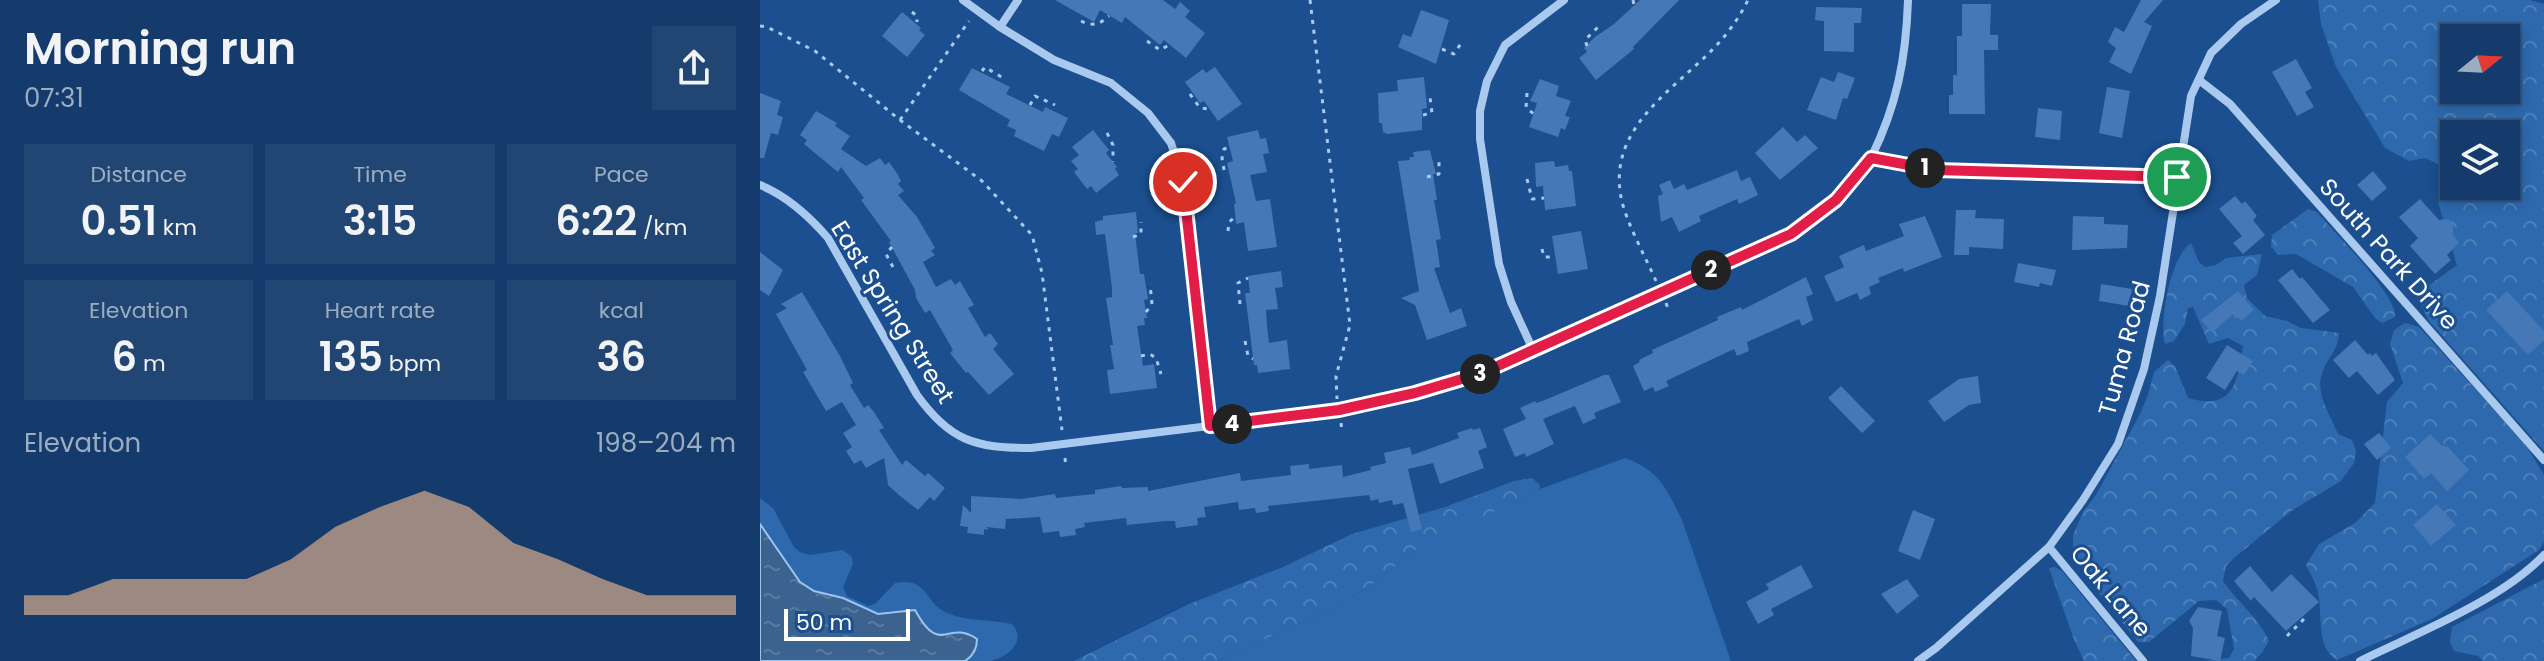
<!DOCTYPE html>
<html lang="en">
<head>
<meta charset="utf-8">
<style>
	body { margin:0; font-family:Poppins,sans-serif; background:#214673; color:#f1f3f6; height:100vh; display:flex; flex-direction:column; font-size:30px; white-space:nowrap }
	* { box-sizing:border-box; margin:0 }
	p { font-size:26px; color:#9dadc1 }
	.icon { flex:none; width:44px; height:44px; fill:none; stroke:currentColor; stroke-width:2; stroke-linecap:round; stroke-linejoin:round }
	.map { position:relative; flex:1; overflow:hidden }
	.panel { display:flex; flex-direction:column; background:#143b6b; width:760px }
	.panel>* { flex:none }
	.needle { width:52px; rotate:72deg }
	.buttons { position:absolute; left:1680px; top:24px; display:grid; gap:16px }
	.buttons a { display:grid; place-items:center; width:80px; height:80px; border-radius:0px; background:#143b6b; box-shadow:0 4px 12px #0003,0 0 0 2px #33557e; font-size:40px }
	.scale { position:absolute; left:24px; bottom:20px; width:126px; box-sizing:border-box; padding-left:8px; border:4px solid #fff; border-top:0; font-size:22px; line-height:28px; white-space:nowrap; color:#fff; -webkit-text-stroke:6px #1b4f8f; paint-order:stroke }
	.pin { position:absolute; display:grid; place-items:center; width:68px; height:68px; color:#fff; margin:-34px; border:4px solid #fff; border-radius:50%; box-shadow:0 2px 8px #0007 }
	.km { position:absolute; width:40px; height:40px; margin:-20px; border-radius:50%; background:#222; color:#fff; font-size:22px; line-height:40px; text-align:center }
	.round { display:grid; place-items:center; flex:none; width:84px; height:84px; border-radius:0px; background:#214673 }
	.head { display:flex; align-items:center; justify-content:space-between; height:136px; padding:0 24px }
	h1 { font-size:44px; font-weight:600; line-height:60px }
	.figures { display:grid; grid-template-columns:repeat(3,1fr); gap:12px; height:136px; padding:8px 24px }
	.figures div { display:grid; align-content:center; border-radius:0px; background:#214673; text-align:center }
	.figures b { font-size:40px; font-weight:600 }
	.figures small { font-size:22px; font-weight:400 }
	.figures p { font-size:22px }
	.chart { height:224px; padding:16px 24px }
	.chart p { display:flex; justify-content:space-between }
	.chart svg { width:100%; height:144px; margin-top:8px; fill:#d6ab8b; opacity:.7 }
	main { display:flex; flex:1; min-height:0 }
	.map>svg:first-child { display:block }
	.grass { fill:#2e69ad }
	.forest { fill:url(#forest-crowns); fill-rule:evenodd }
	.water { fill:url(#water-ripples); stroke:#9cc4f0; stroke-width:2 }
	.building { fill:#4478b7 }
	.lines { fill:none; stroke-linecap:round; stroke-linejoin:round }
	.path { stroke:#a9c9ee; stroke-width:3; stroke-dasharray:4 6; stroke-linecap:butt }
	.street { stroke:#a9c9ee; stroke-width:8 }
	.route-casing { stroke:#fff; stroke-width:16 }
	.route { stroke:#e11d48; stroke-width:10 }
	.labels { text-anchor:middle; dominant-baseline:central; stroke-width:6; stroke-linejoin:round; paint-order:stroke }
	.street-label { font-size:24px; fill:#fff; stroke:#1b4f8f }
</style>
</head>
<body>
<main>
<section class="panel">
<div class="head"><div><h1>Morning run</h1><p>07:31</p></div><a class="round"><svg class="icon" aria-label="share" viewBox="0 0 24 24"><path d="M12 15V3M7 8l5-5 5 5M5 13v7h14v-7"/></svg></a></div>
<div class="figures">
<div><p>Distance</p><b>0.51<small> km</small></b></div>
<div><p>Time</p><b>3:15</b></div>
<div><p>Pace</p><b>6:22<small> /km</small></b></div>
</div>
<div class="figures">
<div><p>Elevation</p><b>6<small> m</small></b></div>
<div><p>Heart rate</p><b>135<small> bpm</small></b></div>
<div><p>kcal</p><b>36</b></div>
</div>
<div class="chart"><p><span>Elevation</span>198–204 m</p>
<svg viewBox="0 0 160 44" preserveAspectRatio="none"><path d="M0 44V38L10 38L20 33L30 33L40 33L50 33L60 27L70 17L80 11L90 6L100 11L110 22L120 27L130 33L140 38L150 38L160 38V44z"/></svg>
</div>
</section>
<div class="map">
<svg width="1784" height="661" viewBox="0 0 1784 661">
	<defs>
		<pattern id="forest-crowns" width="20" height="18" patternUnits="userSpaceOnUse" patternTransform="scale(2)"><rect width="20" height="18" fill="#2e69ad"/><path d="M2 6a3 3 0 1 1 6 0M12 15a3 3 0 1 1 6 0" fill="none" stroke="#4d80b9"/></pattern>
		<pattern id="water-ripples" width="26" height="14" patternUnits="userSpaceOnUse" patternTransform="scale(2)"><rect width="26" height="14" fill="#3c6290"/><path d="M2 4q2-2 4 0t4 0M15 11q2-2 4 0t4 0" fill="none" stroke="#597aa1"/></pattern>
	</defs>
	<rect width="100%" height="100%" fill="#1b4f8f"/>
	<g class="grass">
		<path d="M865,458C900,471 906,488 922,520L971,661H457L578,606L622,578L653,551L685,534L780,489Z"/>
		<path d="M0,498L13,508L34,547L40,552L50,555L83,550L92,557L93,564L83,587L87,596L108,606L115,604L135,583C169,577 163,602 187,613C207,622 231,619 252,624C267,640 249,657 231,661C223,661 213,661 205,661L211,657L201,632C173,636 169,636 155,610L118,614L83,598L54,591L40,582L0,524Z"/>
	</g>
	<g class="forest">
		<path d="M1558,0H1770L1784,4V451L1669,321L1659,301L1668,286L1697,265L1678,202V193L1686,181L1678,164L1665,158L1649,161L1625,148L1576,67L1561,24ZM1694,38H1746V90H1694ZM1694,134H1746V186H1694Z"/>
		<path d="M1548,209L1557,212C1573,231 1638,296 1635,317L1622,323L1615,318L1593,287L1536,254L1518,255L1511,246L1512,235Z"/>
		<path d="M1431,243L1439,262L1445,267L1456,265L1466,258L1502,254L1497,275L1484,285L1487,298L1505,316L1527,321L1541,328L1579,333C1578,346 1574,351 1567,362C1551,390 1567,407 1578,434L1592,440L1596,451L1594,463L1581,481L1531,511L1473,559L1466,566L1463,581C1476,600 1502,622 1509,641L1502,653L1494,661H1442L1469,658L1474,649L1467,609L1456,600L1439,601L1389,642H1378L1334,587L1313,549V535L1323,512L1336,495L1380,414L1388,395L1394,372L1408,360L1415,366L1428,398C1474,411 1477,383 1483,346L1468,338L1449,344L1433,307L1428,308L1425,324L1414,341L1405,344C1399,322 1410,257 1431,243Z"/>
		<path d="M1645,323L1659,327L1766,445L1784,475V542L1779,550L1672,619L1577,660C1554,646 1564,612 1557,589C1555,581 1550,573 1546,565L1559,544L1595,523L1615,503L1627,402L1643,383L1630,344L1634,330Z"/>
		<path d="M772,478L780,485V489L653,551L622,578L578,606L457,661H314L429,604L523,567L592,534L685,507L754,481Z"/>
		<path d="M1295,567L1303,572L1376,661H1324L1313,637L1289,568Z"/>
		<path d="M1784,579V661H1723L1718,656L1694,651L1690,642L1692,627Z"/>
	</g>
	<path class="water" d="M0,524L40,582L54,591L83,598L118,614L155,610C181,658 187,618 217,639C217,649 213,656 205,661H0Z"/>
	<g class="building">
		<path d="M295,0H403L415,9L420,2L430,11L425,17L445,33L426,58L404,40L400,45L365,17L362,23L340,10L334,22Z"/>
		<path d="M880,0H919L873,47L874,49L836,80L819,58L827,52L824,48L835,37L854,24Z"/>
		<path d="M1381,0H1403L1384,22L1392,26L1371,74L1349,62L1356,48L1348,42L1355,27L1364,32Z"/>
		<path d="M1202,4H1231L1230,35H1238V50H1224L1225,114H1189V95H1193V75H1197V36H1202Z"/>
		<path d="M1056,7L1102,8L1101,23H1094V52L1064,51V21L1055,20Z"/>
		<path d="M661,10L689,20L676,64L638,47L643,34L651,37Z"/>
		<path d="M142,12L161,28L159,30L165,35L147,57L122,36Z"/>
		<path d="M1536,59L1552,88L1545,92L1554,107L1537,116L1512,72Z"/>
		<path d="M455,67L482,104L458,121L444,101L440,103L425,82L443,69L446,73Z"/>
		<path d="M212,68L250,87L246,94L283,112L285,107L308,118L299,137L292,134L284,151L254,136L256,130L247,126L250,120L199,90Z"/>
		<path d="M1078,72L1095,78L1087,99L1083,98L1076,120L1047,110L1061,77L1074,82Z"/>
		<path d="M664,77L667,108L662,109V130L627,134L623,132L622,123H619L618,93L638,91L637,80Z"/>
		<path d="M780,79L799,86L796,96L811,101L805,116L810,117L805,130L801,128L798,137L769,127L777,103L770,101Z"/>
		<path d="M1347,87L1370,91L1362,138L1339,133Z"/>
		<path d="M0,93L21,101L17,115L23,117L18,135L11,133L4,158H0Z"/>
		<path d="M1278,108L1302,111L1300,140L1275,137Z"/>
		<path d="M56,111L77,123L75,126L90,136L81,149L106,166L120,158L125,165L129,162L138,175L141,181L138,184L144,191L138,195L157,217L175,248L171,251L175,255L163,262L176,287L191,279L195,285L200,281L214,305L208,308L225,337L230,333L238,344L233,349L254,374L229,395L208,372L206,373L190,353L193,350L170,310L165,313L156,298L155,290L129,242L131,241L101,200L104,198L81,167L78,172L44,144L47,140L40,135Z"/>
		<path d="M1023,127L1037,142L1045,135L1058,148L1020,180L995,153Z"/>
		<path d="M333,130L349,150L346,153L357,167L355,169L359,175L336,193L331,186L327,189L314,172L318,169L311,161L319,155L312,147Z"/>
		<path d="M498,130L500,139L506,138L509,153L503,154L507,172L490,175L496,201L510,199L517,247L488,251L484,222L476,224L474,204L476,203L467,163L473,161L467,137Z"/>
		<path d="M670,150L676,174H673L677,200H674L681,239L676,240L680,267L674,268L690,313L701,308L707,326L667,340L655,305L641,298L659,291L638,161L650,160L649,157H654L653,152Z"/>
		<path d="M794,161L795,167L808,165L809,171H812L816,206L785,210L783,186L776,187L775,163Z"/>
		<path d="M977,170L981,181L990,177L998,195L979,204L977,199L939,216L941,221L919,232L912,217L901,222L898,196L903,194L899,185L910,180L914,189L924,184L927,190Z"/>
		<path d="M1613,171L1627,188L1612,201L1597,185Z"/>
		<path d="M1475,196L1482,204L1485,201L1497,216L1493,220L1505,235L1483,254L1473,243L1482,236L1459,209Z"/>
		<path d="M1660,199L1679,220L1688,219L1693,224V235L1699,243L1687,255L1691,260L1675,274L1650,246L1658,238L1639,217Z"/>
		<path d="M1196,210H1216L1215,218L1244,219L1243,249L1209,247V255H1194Z"/>
		<path d="M376,212L378,233H375L380,274H384L388,299L384,300L387,318H384L385,325L377,326L383,366L394,364L397,388L350,394L347,370L354,369L350,345H353L346,298L352,297V288L345,234L336,235L335,222L343,220V216Z"/>
		<path d="M1165,216L1182,257L1144,272L1143,268L1118,278L1120,282L1109,287L1111,294L1100,300L1097,293L1076,302L1064,276L1084,267L1079,256L1104,245L1106,251L1144,236L1139,224Z"/>
		<path d="M1313,216L1344,217V224L1368,225L1367,248L1312,250Z"/>
		<path d="M821,231L828,269L798,274L792,236Z"/>
		<path d="M0,252L23,270L9,296L0,290Z"/>
		<path d="M1258,263L1296,270L1292,286L1280,283L1279,287L1254,282Z"/>
		<path d="M1532,269L1540,279L1542,277L1570,310L1553,323L1518,280Z"/>
		<path d="M521,271L523,287L515,288L518,309L506,310L507,326L509,343L527,340L530,369L498,373L497,365H494L485,293H490L488,276Z"/>
		<path d="M1046,277L1053,294L1046,297L1053,320L1042,326L1039,319L987,342L989,351L977,356L974,349L906,381L909,386L895,392L893,387L884,391L873,366L880,362L879,360L893,353L892,350L958,320L957,317L981,307L982,310Z"/>
		<path d="M1341,284L1372,289L1369,306L1339,301Z"/>
		<path d="M1478,291L1494,310L1481,321L1474,313L1452,333L1441,320Z"/>
		<path d="M1747,291L1784,331V340L1768,355L1726,310Z"/>
		<path d="M42,292L80,356L93,383L90,385L104,408L108,405L114,412L124,428L119,430L142,465L146,460L165,476L168,473L185,488L174,501L170,497L158,510L140,496L128,485L124,458L106,468L101,460L94,464L86,451L92,447L83,433L96,425L82,402L66,411L43,372L47,370L16,314L27,308L21,304Z"/>
		<path d="M1595,340L1608,355L1610,353L1612,356L1616,353L1635,380L1618,395L1597,371L1589,378L1573,360Z"/>
		<path d="M1467,345L1493,361L1484,375L1477,371L1465,390L1446,378Z"/>
		<path d="M844,375H849L861,402L834,413L836,418L823,424L815,406L783,419L794,444L766,457L765,453L755,457L743,429L766,419L760,408L775,401L776,403L785,400Z"/>
		<path d="M1218,376L1221,403L1209,405L1184,422L1168,401L1199,379Z"/>
		<path d="M1081,386L1115,421L1102,433L1068,398Z"/>
		<path d="M712,428L713,430L720,428L727,447L718,451L724,468L680,484L673,463L648,469L662,529L651,532L643,503L633,505L632,500L619,503L618,499L611,501L609,495L508,506L509,511L496,513L495,508L479,510L478,502L444,507L446,517L437,518L438,525L416,528L415,521H405L367,525L366,518L324,523L325,527L315,529L316,535L300,537L299,531L283,533L280,517L246,519L245,529L226,527L229,530L224,529V535L207,533L208,527L200,526L203,505L211,513V496L261,499L295,494L296,498L335,494V490L361,486L362,488L388,487V491L480,473L481,481L531,475L530,466L549,464V469L582,465L583,477L611,470L610,467L626,463L624,453L650,447L652,455L699,438L697,433Z"/>
		<path d="M1619,433L1631,448L1617,460L1604,444Z"/>
		<path d="M1670,434L1681,445L1688,447L1709,470L1687,491L1671,473L1664,479L1645,457Z"/>
		<path d="M1677,504L1696,525L1671,546L1653,525Z"/>
		<path d="M1153,510L1175,519L1160,560L1138,551Z"/>
		<path d="M1041,565L1053,587L1011,609L1014,615L998,624L986,602L1009,589L1006,584Z"/>
		<path d="M1490,566L1512,592L1531,574L1559,602L1526,631L1494,597L1491,601L1474,581Z"/>
		<path d="M1147,579L1159,596L1137,614L1121,594Z"/>
		<path d="M1438,607L1462,611L1457,636L1465,638L1460,661L1431,656L1433,628L1429,621Z"/>
	</g>
	<g class="lines">
		<g class="path">
			<path d="M550,0L590,325L576,376L577,399"/>
			<path d="M873,0L874,5"/>
			<path d="M152,12L157,16V22"/>
			<path d="M321,21C333,27 340,24 349,16"/>
			<path d="M0,26L7,27L55,51L140,120L222,181L272,235L282,273L302,430"/>
			<path d="M387,41L400,50L409,45"/>
			<path d="M827,46L825,40L838,27"/>
			<path d="M682,49L694,54L702,42"/>
			<path d="M222,71L225,67L243,78"/>
			<path d="M767,93L766,108L774,114"/>
			<path d="M430,94L440,108L450,109"/>
			<path d="M270,105L275,96L295,105"/>
			<path d="M663,115L672,113L670,97"/>
			<path d="M140,120L209,21"/>
			<path d="M347,133L353,145V162"/>
			<path d="M464,170L462,158L464,149L470,147"/>
			<path d="M667,177L679,174V160"/>
			<path d="M767,179L772,199L784,198"/>
			<path d="M468,231L469,222L475,217"/>
			<path d="M373,237L381,234V222"/>
			<path d="M132,247L126,254L134,269"/>
			<path d="M782,249L784,257H795"/>
			<path d="M896,281C886,258 865,220 861,197C848,128 912,91 953,49C967,35 979,18 988,0"/>
			<path d="M906,303L909,311"/>
			<path d="M480,304L478,283L488,278"/>
			<path d="M386,312L392,304L390,284"/>
			<path d="M485,341L488,356L493,359"/>
			<path d="M381,356L390,354L396,358L401,374"/>
			<path d="M581,423L582,432"/>
			<path d="M305,458L306,467"/>
			<path d="M1527,636L1545,618L1543,617"/>
		</g>
		<g class="street">
			<path d="M203,0L240,27L294,60L351,83L388,113L411,143L423,182L450,426"/>
			<path d="M240,27L258,0"/>
			<path d="M1439,80L1470,104L1784,460"/>
			<path d="M1111,158C1137,105 1146,59 1148,0"/>
			<path d="M0,185C27,196 49,216 68,238L157,395C190,441 215,448 271,448L579,410L655,393L722,373L1031,234L1076,200L1111,158L1176,170L1417,177"/>
			<path d="M773,350L751,302L739,264L720,139V111L727,81L745,45L804,0"/>
			<path d="M1289,547L1383,661"/>
			<path d="M1158,661L1176,648L1289,547L1323,500L1358,444L1384,369L1400,296L1431,96L1451,53L1481,24L1516,0"/>
			<path d="M1600,661C1657,633 1740,601 1784,555"/>
		</g>
	</g>
	<g class="lines">
		<g class="route-casing">
			<path id="route" d="M423,182L450,426L579,410L655,393L722,373L1031,234L1076,200L1111,158L1176,170L1417,177"/>
		</g>
		<use href="#route" class="route"/>
	</g>
	<g class="labels">
		<g class="street-label">
			<text transform="translate(1629 254) rotate(48)">South Park Drive</text>
			<text transform="translate(133 312) rotate(58)">East Spring Street</text>
			<text transform="translate(1364 348) rotate(-75)">Tuma Road</text>
			<text transform="translate(1351 591) rotate(50)">Oak Lane</text>
		</g>
	</g>
</svg>
<div class="buttons">
<a><svg class="needle" viewBox="-14 -14 28 28"><path d="M0-13l5 13h-10z" fill="#e53935"/><path d="M0 13l5-13h-10z" fill="#9dadc1"/></svg></a>
<a><svg class="icon" aria-label="layers" viewBox="0 0 24 24"><path d="M12 4l9 5-9 5-9-5zM3 14l9 5 9-5"/></svg></a>
</div>
<div class="scale">50 m</div>
<div class="pin" style="left:1417px;top:177px;background:#1e9e55"><svg class="icon" aria-label="arrive" viewBox="0 0 24 24"><path d="M6 21V4h12l-3 4 3 4H6"/></svg></div>
<div class="pin" style="left:423px;top:182px;background:#d93025"><svg class="icon" aria-label="check" viewBox="0 0 24 24"><path d="M5 12l5 5 9-10"/></svg></div>
<b class="km" style="left:1165px;top:168px">1</b>
<b class="km" style="left:951px;top:270px">2</b>
<b class="km" style="left:720px;top:374px">3</b>
<b class="km" style="left:472px;top:424px">4</b>
</div>
</main>
</body>
</html>
